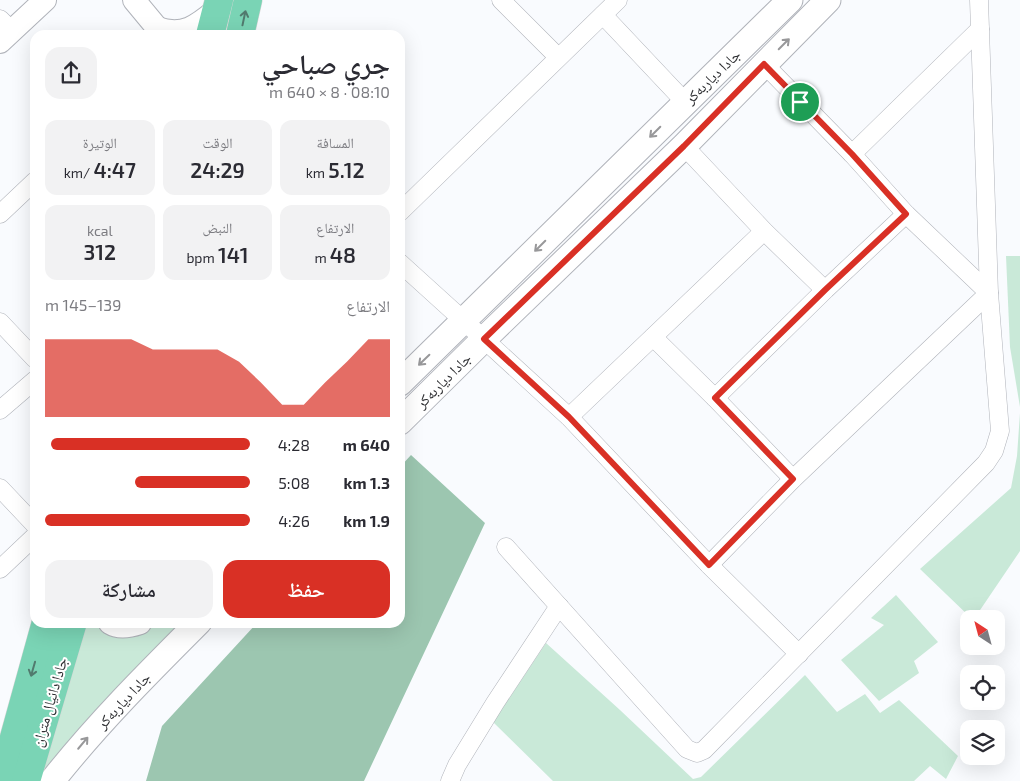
<!DOCTYPE html>
<html lang="ar">
<head>
<meta charset="utf-8">
<style>
	body { margin:0; font-family:"Exo 2","Noto Naskh Arabic",sans-serif; background:#f2f2f3; color:#2b2b33; direction:rtl; height:100vh; display:flex; flex-direction:column; font-size:19px; white-space:nowrap }
	* { box-sizing:border-box; margin:0 }
	p { font-size:16px; color:#7c7c81 }
	.icon { flex:none; width:28px; height:28px; fill:none; stroke:currentColor; stroke-width:2; stroke-linecap:round; stroke-linejoin:round }
	.map { position:relative; flex:1; overflow:hidden; direction:ltr }
	.sheet { position:absolute; left:30px; top:30px; width:375px; height:598px; display:flex; flex-direction:column; background:#fff; border-radius:15px; box-shadow:0 5px 20px #0002; direction:rtl }
	.sheet>* { flex:none }
	.needle { width:32px; rotate:324deg }
	.fabs { position:absolute; left:960px; top:610px; display:grid; gap:10px }
	.fabs a { display:grid; place-items:center; width:45px; height:45px; border-radius:10px; background:#fff; box-shadow:0 5px 20px #0002; font-size:25px }
	.pin { position:absolute; display:grid; place-items:center; width:42px; height:42px; color:#fff; margin:-21px; border:2px solid #fff; border-radius:50%; box-shadow:0 1px 5px #0007 }
	.round { display:grid; place-items:center; flex:none; width:52px; height:52px; border-radius:15px; background:#f2f2f3 }
	.head { display:flex; align-items:center; justify-content:space-between; height:85px; padding:0 15px }
	h1 { font-size:28px; font-weight:600; line-height:38px }
	.stats { display:grid; grid-template-columns:repeat(3,1fr); gap:8px; height:85px; padding:5px 15px }
	.stats div { display:grid; align-content:center; border-radius:12px; background:#f2f2f3; text-align:center }
	.stats b { font-size:21px; font-weight:600 }
	.stats small { font-size:14px; font-weight:400 }
	.stats p { font-size:14px }
	.chart { height:140px; padding:10px 15px }
	.chart p { display:flex; justify-content:space-between }
	.chart svg { width:100%; height:90px; margin-top:5px; fill:#d93025; opacity:.7 }
	.primary-button { display:flex; gap:10px; margin-top:auto; padding:10px 15px }
	.primary-button a { flex:1; height:58px; border-radius:15px; background:#d93025; color:#fff; font-size:20px; font-weight:600; line-height:58px; text-align:center }
	.primary-button a+a { background:#f2f2f3; color:#2b2b33 }
	ul { padding:0 15px; list-style:none; font-size:16px }
	li { display:grid; grid-template-columns:80px 60px 1fr; align-items:center; height:38px }
	li i { height:12px; border-radius:6px; background:#d93025 }
	.map>svg:first-child { display:block }
	.green { fill:#c9e9d8 }
	.forest { fill:#9cc6b0 }
	.lines { fill:none; stroke-linecap:round; stroke-linejoin:round }
	.minor-casing { stroke:#b0b3ba; stroke-width:19 }
	.tertiary-casing { stroke:#b0b3ba; stroke-width:24 }
	.secondary-casing { stroke:#b0b3ba; stroke-width:27 }
	.primary-casing { stroke:#d6d6d6; stroke-width:29 }
	.minor { stroke:#fff; stroke-width:18 }
	.tertiary { stroke:#fff; stroke-width:22 }
	.secondary { stroke:#fff; stroke-width:25 }
	.primary { stroke:#7ad4b5; stroke-width:28 }
	.oneway { stroke:#517a6e }
	.oneway2 { stroke:#98989a }
	.route-casing { stroke:#fff; stroke-width:10 }
	.route { stroke:#d93025; stroke-width:6 }
	.labels { text-anchor:middle; dominant-baseline:central; stroke-width:4; stroke-linejoin:round; paint-order:stroke }
	.street-label { font-size:15px; fill:#303134; stroke:#fff }
</style>
</head>
<body>
<div class="map">
<svg width="1020" height="781" viewBox="0 0 1020 781">
	<rect width="100%" height="100%" fill="#f9fbfe"/>
	<g class="green">
		<path d="M1006,256H1020V407L1010,347Z"/>
		<path d="M1020,413V551L974,619H972L920,569L1011,488L1017,456Z"/>
		<path d="M896,595L938,642L914,661L919,673L879,701L841,660L884,625L871,618Z"/>
		<path d="M73,623H199L52,781H26Z"/>
		<path d="M546,643L620,710L693,779L701,777L805,675L837,712L865,694L880,713L899,700L958,756L946,779L930,766L914,781H553L493,722Z"/>
	</g>
	<path class="forest" d="M411,455L485,523L364,781H146L162,726L257,623L400,622V467Z"/>
	<g class="lines">
		<g class="minor-casing">
			<g id="minor">
				<path d="M501,0L558,57"/>
				<path d="M603,15L685,102"/>
				<path d="M0,19L12,31"/>
				<path d="M684,146L764,231L825,290"/>
				<path d="M852,154L980,29"/>
				<path d="M400,212L618,0"/>
				<path d="M0,214L35,181"/>
				<path d="M400,263L464,321L569,417L709,565L799,654"/>
				<path d="M0,322L35,359"/>
				<path d="M653,337L715,398L793,479"/>
				<path d="M715,398L825,290L906,214"/>
				<path d="M0,410L35,380"/>
				<path d="M569,417L764,231"/>
				<path d="M0,488L35,525"/>
				<path d="M506,547L687,749L697,753L704,750L986,463L994,451L1000,431L989,293L979,0"/>
				<path d="M709,565L793,479L989,293L906,214L852,154L764,64"/>
				<path d="M0,569L35,536"/>
				<path d="M450,781L457,765L495,703L559,606"/>
			</g>
		</g>
		<g class="tertiary-casing">
			<g id="tertiary">
				<path d="M134,0L163,35"/>
				<path d="M157,28C183,37 197,26 216,10"/>
				<path d="M0,42L45,0"/>
			</g>
		</g>
		<g class="secondary-casing">
			<g id="secondary">
				<path d="M400,383L790,0"/>
				<path d="M400,422L484,339L684,146L828,0"/>
				<path d="M111,622C119,627 130,625 139,622"/>
				<path d="M52,781C97,724 148,673 199,622"/>
			</g>
		</g>
		<g class="primary-casing">
			<g id="primary">
				<path d="M210,35L219,0"/>
				<path d="M240,35L248,0"/>
				<path d="M2,781L46,622"/>
				<path d="M26,781L73,622"/>
			</g>
		</g>
		<use href="#minor" class="minor"/>
		<use href="#tertiary" class="tertiary"/>
		<use href="#secondary" class="secondary"/>
		<use href="#primary" class="primary"/>
	</g>
	<defs><path id="oneway-shaft" d="M-6 0H5M1.5-3L5.5 0L1.5 3" fill="none" stroke-width="1.6" stroke-linecap="round" stroke-linejoin="round" transform="scale(1.25)"/></defs>
	<g class="oneway">
		<use href="#oneway-shaft" transform="translate(244 18) rotate(-78)"/>
		<use href="#oneway-shaft" transform="translate(33 669) rotate(106)"/>
	</g>
	<g class="oneway2">
		<use href="#oneway-shaft" transform="translate(784 44) rotate(-45)"/>
		<use href="#oneway-shaft" transform="translate(655 132) rotate(135)"/>
		<use href="#oneway-shaft" transform="translate(540 246) rotate(135)"/>
		<use href="#oneway-shaft" transform="translate(424 360) rotate(136)"/>
		<use href="#oneway-shaft" transform="translate(83 743) rotate(-50)"/>
	</g>
	<g class="lines">
		<g class="route-casing">
			<path id="route" d="M764,64L852,154L906,214L825,290L715,398L793,479L709,565L569,417L484,339L684,146Z"/>
		</g>
		<use href="#route" class="route"/>
	</g>
	<g class="labels">
		<g class="street-label">
			<text transform="translate(712 76) rotate(-44)">جادا دیاربه‌كر</text>
			<text transform="translate(443 380) rotate(-45)">جادا دیاربه‌كر</text>
			<text transform="translate(123 700) rotate(-47)">جادا دیاربه‌كر</text>
			<text transform="translate(49 702) rotate(-74)">جادا دانيال متران</text>
		</g>
	</g>
</svg>
<div class="fabs">
<a><svg class="needle" viewBox="-14 -14 28 28"><path d="M0-13l5 13h-10z" fill="#e53935"/><path d="M0 13l5-13h-10z" fill="#7c7c81"/></svg></a>
<a><svg class="icon" aria-label="locate" viewBox="0 0 24 24"><circle cx="12" cy="12" r="6"/><path d="M12 2v4M12 18v4M2 12h4M18 12h4"/></svg></a>
<a><svg class="icon" aria-label="layers" viewBox="0 0 24 24"><path d="M12 4l9 5-9 5-9-5zM3 14l9 5 9-5"/></svg></a>
</div>
<div class="pin" style="left:800px;top:102px;background:#1e9e55"><svg class="icon" aria-label="arrive" viewBox="0 0 24 24"><path d="M6 21V4h12l-3 4 3 4H6"/></svg></div>
<section class="sheet">
<div class="head"><div><h1>جري صباحي</h1><p>08:10 · 8 × 640 m</p></div><a class="round"><svg class="icon" aria-label="share" viewBox="0 0 24 24"><path d="M12 15V3M7 8l5-5 5 5M5 13v7h14v-7"/></svg></a></div>
<div class="stats">
<div><p>المسافة</p><b>5.12<small> km</small></b></div>
<div><p>الوقت</p><b>24:29</b></div>
<div><p>الوتيرة</p><b>4:47<small> /km</small></b></div>
</div>
<div class="stats">
<div><p>الارتفاع</p><b>48<small> m</small></b></div>
<div><p>النبض</p><b>141<small> bpm</small></b></div>
<div><p>kcal</p><b>312</b></div>
</div>
<div class="chart"><p><span>الارتفاع</span>139–145 m</p>
<svg viewBox="0 0 160 44" preserveAspectRatio="none"><path d="M0 44V6L10 6L20 6L30 6L40 6L50 11L60 11L70 11L80 11L90 17L100 27L110 38L120 38L130 27L140 17L150 6L160 6V44z"/></svg>
</div>
<ul>
<li><b>640 m</b>4:28<i style="width:97%"></i></li>
<li><b>1.3 km</b>5:08<i style="width:56%"></i></li>
<li><b>1.9 km</b>4:26<i style="width:100%"></i></li>
</ul>
<div class="primary-button"><a>حفظ</a><a>مشاركة</a></div>
</section>
</div>
</body>
</html>
